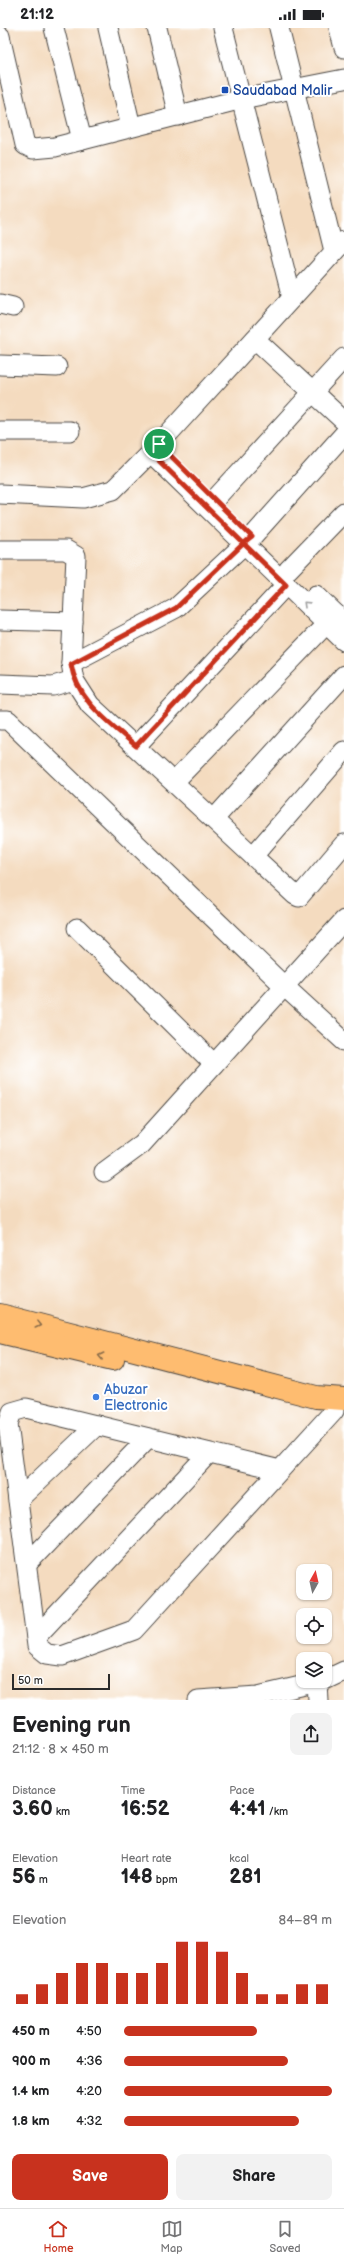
<!DOCTYPE html>
<html lang="en">
<head>
<meta charset="utf-8">
<style>
	body { margin:0; font-family:"Balsamiq Sans",sans-serif; background:#f2f2f2; color:#202124; height:100vh; display:flex; flex-direction:column; font-size:15px; white-space:nowrap }
	* { box-sizing:border-box; margin:0 }
	p { font-size:13px; color:#757577 }
	.icon { flex:none; width:22px; height:22px; fill:none; stroke:currentColor; stroke-width:2; stroke-linecap:round; stroke-linejoin:round }
	.map { position:relative; height:1672px; overflow:hidden }
	.sheet { display:flex; flex-direction:column; background:#fff; flex:1 }
	.sheet>* { flex:none }
	.needle { width:26px; rotate:8deg }
	.buttons { position:absolute; left:296px; top:1536px; display:grid; gap:8px }
	.buttons a { display:grid; place-items:center; width:36px; height:36px; border-radius:8px; background:#fff; box-shadow:0 1px 3px #0004; font-size:20px }
	.scale { position:absolute; left:12px; bottom:10px; width:98px; box-sizing:border-box; padding-left:4px; border:2px solid #2b2b2b; border-top:0; font-size:11px; line-height:14px; white-space:nowrap; color:#2b2b2b; -webkit-text-stroke:3px #fff; paint-order:stroke }
	.pin { position:absolute; display:grid; place-items:center; width:34px; height:34px; color:#fff; margin:-17px; border:2px solid #fff; border-radius:50%; box-shadow:0 1px 4px #0007 }
	.round { display:grid; place-items:center; flex:none; width:42px; height:42px; border-radius:8px; background:#f2f2f2 }
	.headline { display:flex; align-items:center; justify-content:space-between; height:68px; padding:0 12px }
	h1 { font-size:22px; font-weight:700; line-height:30px }
	.stats { display:grid; grid-template-columns:repeat(3,1fr); gap:6px; height:68px; padding:4px 12px }
	.stats div { display:grid; align-content:center }
	.stats b { font-size:20px; font-weight:700 }
	.stats small { font-size:11px; font-weight:400 }
	.stats p { font-size:11px }
	.chart { height:112px; padding:8px 12px }
	.chart p { display:flex; justify-content:space-between }
	.chart svg { width:100%; height:72px; margin-top:4px; stroke:#c8321e; stroke-width:6 }
	.button { display:flex; gap:8px; margin-top:auto; padding:8px 12px }
	.button a { flex:1; height:46px; border-radius:8px; background:#c8321e; color:#fff; font-size:16px; font-weight:700; line-height:46px; text-align:center }
	.button a+a { background:#f2f2f2; color:#202124 }
	ul { padding:0 12px; list-style:none; font-size:13px }
	li { display:grid; grid-template-columns:64px 48px 1fr; align-items:center; height:30px }
	li i { height:10px; border-radius:5px; background:#c8321e }
	.status { display:flex; justify-content:space-between; align-items:center; height:28px; padding:0 20px; background:#fff; direction:ltr }
	.status svg { height:11px; fill:currentColor }
	.tab-bar { display:flex; justify-content:space-around; align-items:center; height:56px; border-top:1px solid #e0e0e0; background:#fff; font-size:11px; color:#757577 }
	.tab-bar a { display:grid; justify-items:center; gap:2px }
	.tab-bar .on { color:#c8321e }
	.map>svg:first-child { display:block }
	.lines { fill:none; stroke-linecap:round; stroke-linejoin:round }
	.minor-casing { stroke:#494541; stroke-width:21 }
	.major-casing { stroke:#494541; stroke-width:24 }
	.minor { stroke:#fff; stroke-width:19 }
	.major { stroke:#febc70; stroke-width:22 }
	.oneway { stroke:#a0a0a0 }
	.oneway2 { stroke:#8a6c4a }
	.route-casing { stroke:#fff; stroke-width:8 }
	.route { stroke:#c8321e; stroke-width:5 }
	.transit-dot { fill:#1a4fb4; stroke:#fff; stroke-width:1.5 }
	.shop-dot { fill:#3f7fe0; stroke:#fff; stroke-width:1.5 }
	.labels { text-anchor:middle; dominant-baseline:central; stroke-width:4; stroke-linejoin:round; paint-order:stroke }
	.transit-label { font-size:14px; fill:#164399; stroke:#fff; text-anchor:start }
	.shop-label { font-size:14px; fill:#366cbe; stroke:#fff; text-anchor:start }
</style>
</head>
<body>
<div class="status"><b>21:12</b><svg viewBox="0 0 49 12"><path d="M0 12V9h3v3zM5 12V6h3v6zM10 12V3h3v9zM15 12V0h3v12zM26 1h20v11H26zM47 4h2v5h-2z"/></svg></div>
<div class="map">
<svg width="344" height="1672" viewBox="0 0 344 1672">
	<rect width="100%" height="100%" fill="#fff"/>
	<filter id="ink" filterUnits="userSpaceOnUse"><feTurbulence type="fractalNoise" baseFrequency=".025" numOctaves="2"/><feDisplacementMap in="SourceGraphic" scale="8" xChannelSelector="R" yChannelSelector="G"/><feConvolveMatrix kernelMatrix="1 2 1 2 8 2 1 2 1" color-interpolation-filters="sRGB"/></filter>
	<filter id="wash" filterUnits="userSpaceOnUse"><feTurbulence type="fractalNoise" baseFrequency=".012" numOctaves="4" result="noise"/><feDisplacementMap in="SourceGraphic" scale="16" xChannelSelector="R" yChannelSelector="G"/><feGaussianBlur stdDeviation="0.9" result="paint"/><feColorMatrix in="noise" values="0 0 0 0 0 0 0 0 0 0 0 0 0 0 0 0 0 1.4 0 .05"/><feComposite in="paint" operator="in"/></filter>
	<g filter="url(#wash)">
		<rect width="100%" height="100%" fill="#f4dbbf"/>
	</g>
	<g filter="url(#ink)">
		<g class="lines">
			<g class="minor-casing">
				<g id="minor">
					<path d="M54,0L82,112"/>
					<path d="M108,0L131,99"/>
					<path d="M157,0L178,88"/>
					<path d="M223,0L292,270"/>
					<path d="M279,0L334,223"/>
					<path d="M339,0L344,20"/>
					<path d="M0,8L25,117L33,121L55,119L242,71L344,51"/>
					<path d="M0,276L13,279"/>
					<path d="M255,311L344,393"/>
					<path d="M0,337L57,339"/>
					<path d="M0,403H70"/>
					<path d="M151,425L344,613"/>
					<path d="M0,466L83,470L113,462L159,416L344,213"/>
					<path d="M215,471L344,330"/>
					<path d="M0,522H66L76,528L71,635L74,652L90,677L295,867L299,869L344,816"/>
					<path d="M288,542L344,484"/>
					<path d="M316,567L344,594"/>
					<path d="M0,592L73,594"/>
					<path d="M71,635L176,580L252,509L344,406"/>
					<path d="M0,656L53,658L74,652"/>
					<path d="M0,692H8L284,958L344,1013"/>
					<path d="M136,718L286,557"/>
					<path d="M174,754L336,586"/>
					<path d="M214,791L344,647"/>
					<path d="M253,828L344,723"/>
					<path d="M77,900L214,1036"/>
					<path d="M104,1144L142,1116L344,892"/>
					<path d="M280,1442L26,1380L12,1384L8,1396L37,1618L47,1626L62,1628L134,1602L334,1383"/>
					<path d="M18,1472L97,1397"/>
					<path d="M27,1536L148,1410"/>
					<path d="M36,1609L209,1425"/>
					<path d="M325,1652L344,1643"/>
					<path d="M317,1655L318,1672"/>
					<path d="M198,1672L258,1668L322,1653"/>
				</g>
			</g>
			<g class="major-casing">
				<g id="major">
					<path d="M0,1287L316,1369L344,1371"/>
					<path d="M0,1304L113,1331"/>
				</g>
			</g>
			<use href="#minor" class="minor"/>
			<use href="#major" class="major"/>
		</g>
		<defs><path id="oneway-chevron" d="M-2-3.5L2.5 0L-2 3.5" fill="none" stroke-width="1.6" stroke-linecap="round" stroke-linejoin="round"/></defs>
		<use class="oneway" href="#oneway-chevron" transform="translate(306 576) rotate(-136)"/>
		<g class="oneway2">
			<use href="#oneway-chevron" transform="translate(38 1297) rotate(14)"/>
			<use href="#oneway-chevron" transform="translate(101 1328) rotate(-167)"/>
		</g>
	</g>
	<g class="lines" filter="url(#ink)">
		<g class="route-casing">
			<path id="route" d="M159,416L151,425L286,557L136,718C109,694 77,673 71,636L176,580L243,516L252,509L159,416"/>
		</g>
		<use href="#route" class="route"/>
	</g>
	<rect class="transit-dot" x="221" y="58" width="8" height="8" rx="2"/>
	<circle class="shop-dot" cx="96" cy="1369" r="4"/>
	<g class="labels">
		<g class="transit-label">
			<text x="233" y="62">Saudabad Malir</text>
		</g>
		<g class="shop-label">
			<text x="104" y="1361">Abuzar<tspan x="104" dy="16">Electronic</tspan></text>
		</g>
	</g>
</svg>
<div class="buttons">
<a><svg class="needle" viewBox="-14 -14 28 28"><path d="M0-13l5 13h-10z" fill="#e53935"/><path d="M0 13l5-13h-10z" fill="#757577"/></svg></a>
<a><svg class="icon" aria-label="locate" viewBox="0 0 24 24"><circle cx="12" cy="12" r="6"/><path d="M12 2v4M12 18v4M2 12h4M18 12h4"/></svg></a>
<a><svg class="icon" aria-label="layers" viewBox="0 0 24 24"><path d="M12 4l9 5-9 5-9-5zM3 14l9 5 9-5"/></svg></a>
</div>
<div class="scale">50 m</div>
<div class="pin" style="left:159px;top:416px;background:#1e9e55"><svg class="icon" aria-label="arrive" viewBox="0 0 24 24"><path d="M6 21V4h12l-3 4 3 4H6"/></svg></div>
</div>
<section class="sheet">
<div class="headline"><div><h1>Evening run</h1><p>21:12 · 8 × 450 m</p></div><a class="round"><svg class="icon" aria-label="share" viewBox="0 0 24 24"><path d="M12 15V3M7 8l5-5 5 5M5 13v7h14v-7"/></svg></a></div>
<div class="stats">
<div><p>Distance</p><b>3.60<small> km</small></b></div>
<div><p>Time</p><b>16:52</b></div>
<div><p>Pace</p><b>4:41<small> /km</small></b></div>
</div>
<div class="stats">
<div><p>Elevation</p><b>56<small> m</small></b></div>
<div><p>Heart rate</p><b>148<small> bpm</small></b></div>
<div><p>kcal</p><b>281</b></div>
</div>
<div class="chart"><p><span>Elevation</span>84–89 m</p>
<svg viewBox="0 0 160 44" preserveAspectRatio="none"><path d="M5 44V38M15 44V32M25 44V25M35 44V19M45 44V19M55 44V25M65 44V25M75 44V19M85 44V6M95 44V6M105 44V12M115 44V25M125 44V38M135 44V38M145 44V32M155 44V32"/></svg>
</div>
<ul>
<li><b>450 m</b>4:50<i style="width:64%"></i></li>
<li><b>900 m</b>4:36<i style="width:79%"></i></li>
<li><b>1.4 km</b>4:20<i style="width:100%"></i></li>
<li><b>1.8 km</b>4:32<i style="width:84%"></i></li>
</ul>
<div class="button"><a>Save</a><a>Share</a></div>
</section>
<nav class="tab-bar">
<a class="on"><svg class="icon" aria-label="home" viewBox="0 0 24 24"><path d="M3 11l9-7 9 7M6 9v11h12V9"/></svg>Home</a>
<a><svg class="icon" aria-label="map" viewBox="0 0 24 24"><path d="M3 6l6-2 6 2 6-2v14l-6 2-6-2-6 2zM9 4v14M15 6v14"/></svg>Map</a>
<a><svg class="icon" aria-label="saved" viewBox="0 0 24 24"><path d="M7 4h10v16l-5-4-5 4z"/></svg>Saved</a>
</nav>
</body>
</html>
